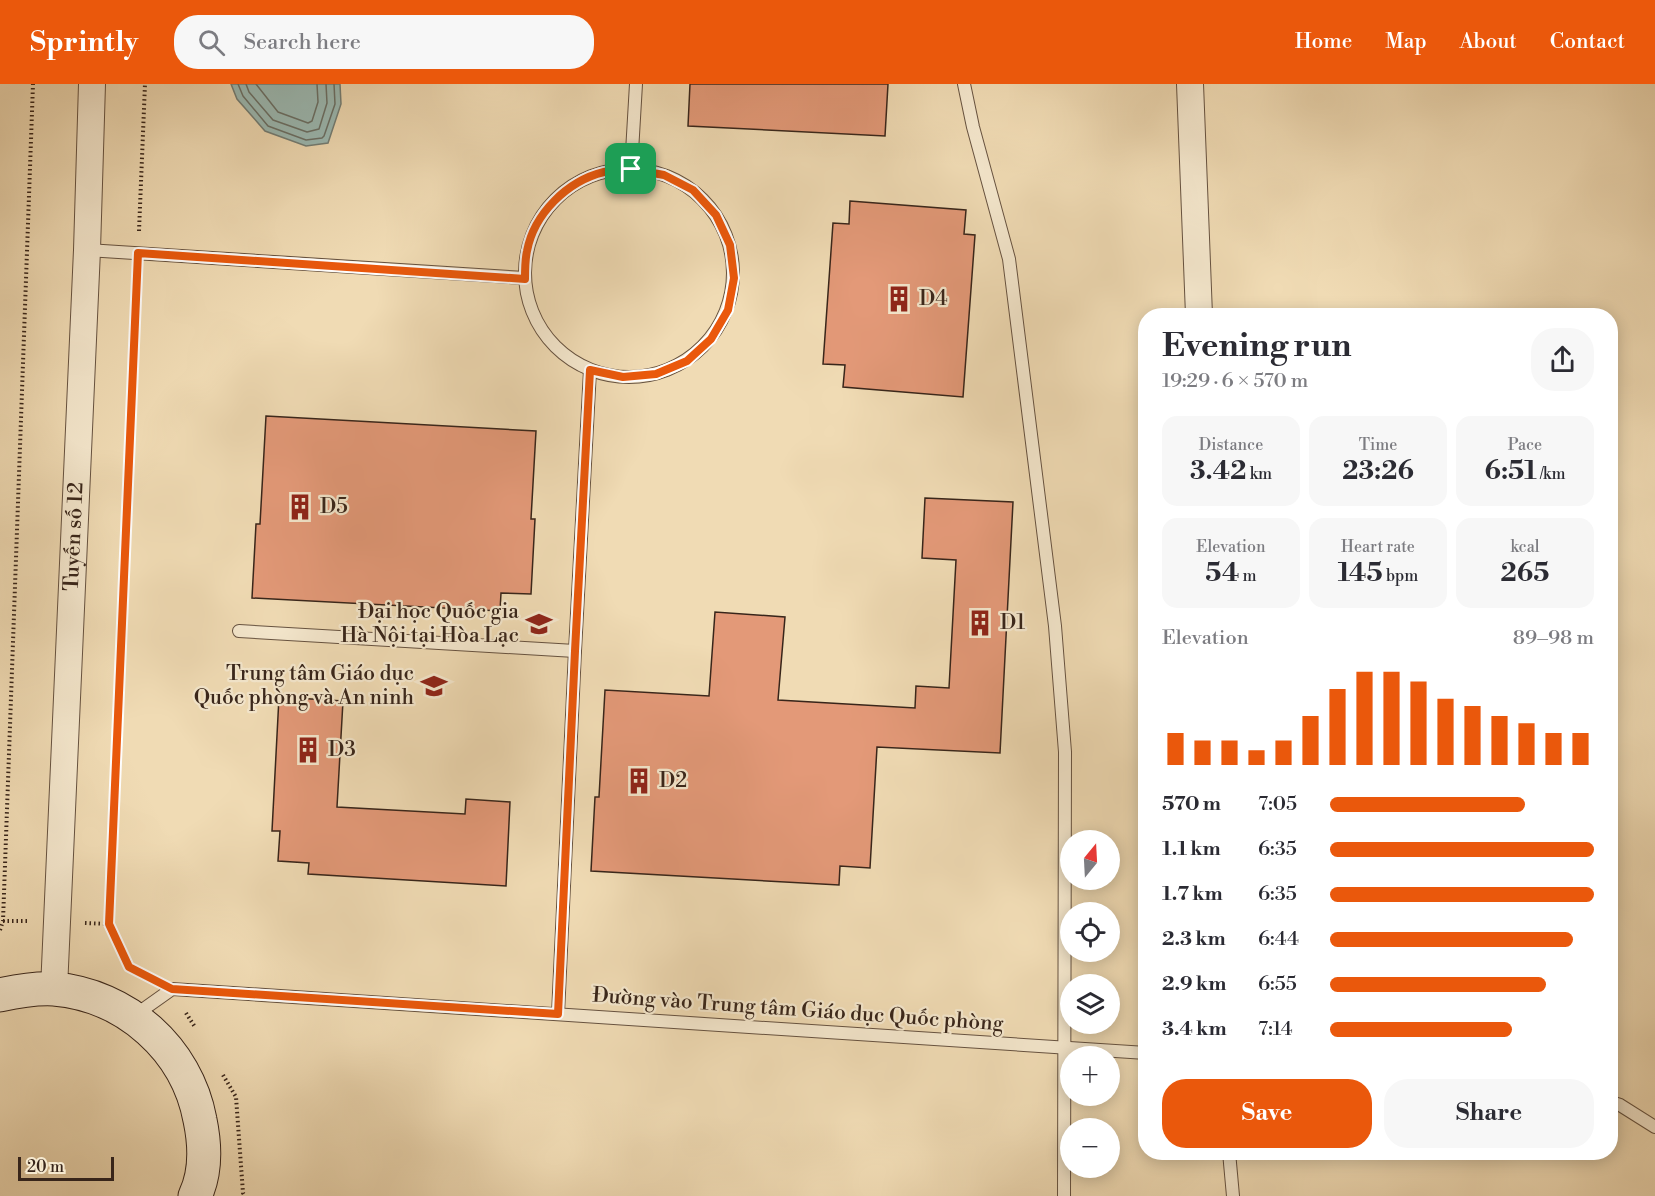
<!DOCTYPE html>
<html lang="en">
<head>
<meta charset="utf-8">
<style>
	body { margin:0; font-family:"Libre Bodoni",serif; background:#f7f7f7; color:#2b2b33; height:100vh; display:flex; flex-direction:column; font-size:22px; white-space:nowrap }
	* { box-sizing:border-box; margin:0 }
	p { font-size:20px; color:#7c7c81 }
	.icon { flex:none; width:33px; height:33px; fill:none; stroke:currentColor; stroke-width:2; stroke-linecap:round; stroke-linejoin:round }
	.map { position:relative; flex:1; overflow:hidden }
	.details { position:absolute; left:1138px; top:224px; width:480px; height:852px; display:flex; flex-direction:column; background:#fff; border-radius:24px; box-shadow:0 3px 15px #0003 }
	.details>* { flex:none }
	.needle { width:39px; rotate:18deg }
	.fabs { position:absolute; left:1060px; top:746px; display:grid; gap:12px }
	.fabs a { display:grid; place-items:center; width:60px; height:60px; border-radius:50%; background:#fff; box-shadow:0 3px 15px #0003; font-size:30px }
	.scale { position:absolute; left:18px; bottom:15px; width:96px; box-sizing:border-box; padding-left:6px; border:3px solid #38251a; border-top:0; font-size:16px; line-height:21px; white-space:nowrap; color:#38251a; -webkit-text-stroke:4px #f5e8ce; paint-order:stroke }
	.pin { position:absolute; display:grid; place-items:center; width:51px; height:51px; color:#fff; margin:-26px; border-radius:12px; box-shadow:0 3px 9px #0006 }
	.round { display:grid; place-items:center; flex:none; width:63px; height:63px; border-radius:24px; background:#f7f7f7 }
	.head { display:flex; align-items:center; justify-content:space-between; height:102px; padding:0 24px }
	h1 { font-size:33px; font-weight:700; line-height:45px }
	.stats { display:grid; grid-template-columns:repeat(3,1fr); gap:9px; height:102px; padding:6px 24px }
	.stats div { display:grid; align-content:center; border-radius:15px; background:#f7f7f7; text-align:center }
	.stats b { font-size:26px; font-weight:700 }
	.stats small { font-size:16px; font-weight:400 }
	.stats p { font-size:16px }
	.chart { height:168px; padding:12px 24px }
	.chart p { display:flex; justify-content:space-between }
	.chart svg { width:100%; height:108px; margin-top:6px; stroke:#ea580c; stroke-width:6 }
	.cta { display:flex; gap:12px; margin-top:auto; padding:12px 24px }
	.cta a { flex:1; height:69px; border-radius:24px; background:#ea580c; color:#fff; font-size:24px; font-weight:700; line-height:69px; text-align:center }
	.cta a+a { background:#f7f7f7; color:#2b2b33 }
	ul { padding:0 24px; list-style:none; font-size:20px }
	li { display:grid; grid-template-columns:96px 72px 1fr; align-items:center; height:45px }
	li i { height:15px; border-radius:8px; background:#ea580c }
	header { display:flex; align-items:center; gap:36px; box-sizing:border-box; height:84px; padding:0 30px; background:#ea580c; color:#fff }
	header strong { font-size:28px }
	nav { display:flex; gap:33px; margin-inline-start:auto; font-size:21px }
	.search { width:420px; height:54px; background:#f7f7f7; display:flex; align-items:center; gap:15px; box-sizing:border-box; padding:0 21px; border-radius:24px; color:#7c7c81; font-size:22px }
	.map>svg:first-child { display:block }
	.water { fill:#9bbab4; stroke:#737e76; stroke-width:1.5 }
	.lines { fill:none; stroke-linecap:round; stroke-linejoin:round }
	.shore { stroke:#6a7067; stroke-width:1.5 }
	.building { fill:#e39978; stroke:#38251a; stroke-width:1.5 }
	.lane-casing { stroke:#665240; stroke-width:14 }
	.street-casing { stroke:#665240; stroke-width:28 }
	.secondary-casing { stroke:#38251a; stroke-width:35 }
	.path { stroke:#38251a; stroke-width:4; stroke-dasharray:1.5 3; stroke-linecap:butt }
	.lane { stroke:#f5e8ce; stroke-width:12 }
	.street { stroke:#f5e8ce; stroke-width:26 }
	.secondary { stroke:#f5e8ce; stroke-width:33 }
	.route-casing { stroke:#fff; stroke-width:12 }
	.route { stroke:#ea580c; stroke-width:8 }
	.labels { text-anchor:middle; dominant-baseline:central; stroke-width:4.5; stroke-linejoin:round; paint-order:stroke }
	.poi-label { font-size:21px; fill:#38251a; stroke:#f5e8ce; text-anchor:start }
	.street-label { font-size:21px; fill:#38251a; stroke:#f5e8ce }
</style>
</head>
<body>
<header>
<strong>Sprintly</strong>
<div class="search"><svg class="icon" aria-label="search" viewBox="0 0 24 24"><circle cx="10" cy="10" r="6"/><path d="M15 15l6 6"/></svg>Search here</div>
<nav><a>Home</a><a>Map</a><a>About</a><a>Contact</a></nav>
</header>
<div class="map">
<svg width="1655" height="1112" viewBox="0 0 1655 1112">
	<rect width="100%" height="100%" fill="#f0dbb4"/>
	<filter id="stains"><feTurbulence type="fractalNoise" baseFrequency=".00333" numOctaves="4"/><feColorMatrix values="0 0 0 0 .2 0 0 0 0 .09 0 0 0 0 .02 0 0 0 .5 -.17"/></filter>
	<radialGradient id="worn" r=".72"><stop offset=".6" stop-color="#630" stop-opacity="0"/><stop offset="1" stop-color="#630" stop-opacity=".3"/></radialGradient>
	<path class="water" d="M231,0H340L341,20L328,59L306,62L265,47L237,15Z"/>
	<g class="lines">
		<g class="shore">
			<path d="M238,0L243,12L268,42L306,56L322,54L324,52L335,20L334,0"/>
			<path d="M246,0L249,8L273,36L307,48L319,45L327,19L326,0"/>
			<path d="M256,0L278,28L308,39L312,37L318,18L317,0"/>
		</g>
	</g>
	<g class="building">
		<path d="M690,0H888L885,52L688,42Z"/>
		<path d="M850,117L966,126L964,150L975,151L963,313L843,303L845,281L823,280L833,139L849,140Z"/>
		<path d="M266,332L536,347L531,435H535L531,510L501,509L500,527L252,514L256,440H260Z"/>
		<path d="M925,414L1013,418L1000,669L877,663L870,784L840,782L839,801L591,787L595,713H599L605,606L709,612L715,528L785,533L778,616L915,624L916,602L949,604L956,476L922,474Z"/>
		<path d="M279,613L343,617L337,723L465,730L466,715L510,718L506,802L308,790L309,779L278,777L280,747H272Z"/>
	</g>
	<g class="lines">
		<g class="lane-casing">
			<g id="lane">
				<path d="M964,0L973,43L1009,175L1055,542L1065,668L1064,1112"/>
				<path d="M631,85L636,0"/>
				<circle cx="629" cy="189" r="104"/>
				<path d="M87,166L525,194"/>
				<path d="M239,547L575,567"/>
				<path d="M558,930L575,567L590,286"/>
				<path d="M134,932L172,905L1146,969"/>
				<path d="M1611,1018L1620,1021L1655,1043"/>
				<path d="M1229,1068L1233,1112"/>
			</g>
		</g>
		<g class="street-casing">
			<g id="street">
				<path d="M1190,0L1199,231"/>
				<path id="s1" d="M54,905L87,166L92,0"/>
			</g>
		</g>
		<g class="secondary-casing">
			<path id="secondary" d="M0,911C18,907 36,904 54,905C126,911 187,965 200,1036C205,1060 206,1089 195,1112"/>
		</g>
		<g class="path">
			<path d="M139,147L145,0"/>
			<path d="M137,190L109,840L129,883L150,894"/>
			<path d="M3,837H30"/>
			<path d="M85,839L109,840"/>
			<path d="M0,846L3,837L33,0"/>
			<path d="M186,929L195,943"/>
			<path d="M223,991L236,1013L243,1109L245,1112"/>
		</g>
		<use href="#lane" class="lane"/>
		<use href="#street" class="street"/>
		<use href="#secondary" class="secondary"/>
	</g>
	<g class="lines">
		<g class="route-casing">
			<path id="route" d="M631,85L664,91L693,106L716,131L730,161L734,194L728,226L711,255L687,277L656,290L623,293L590,286L575,567L558,930L172,905L129,883L109,840L138,169L525,195C525,186 525,176 527,167C534,130 567,97 604,88C613,86 622,86 631,85Z"/>
		</g>
		<use href="#route" class="route"/>
	</g>
	<defs>
		<g id="building-bare" transform="scale(2.07)"><path d="M-4-6H4V6H1V3H-1V6H-4ZM-2.5-4.3h1.7v1.8h-1.7ZM.8-4.3h1.7v1.8H.8ZM-2.5-1h1.7V.8h-1.7ZM.8-1h1.7V.8H.8Z" fill="#8f2418" stroke="#f5e8ce" stroke-width="2.5" paint-order="stroke"/></g>
		<g id="university-bare" transform="scale(2.07)"><path d="M0-5L7-2L0 1L-7-2ZM-4 1L0 2.5L4 1V4Q0 6-4 4Z" fill="#8f2418" stroke="#f5e8ce" stroke-width="2.5" paint-order="stroke"/></g>
		<g id="school-bare" transform="scale(2.07)"><path d="M0-5L7-2L0 1L-7-2ZM-4 1L0 2.5L4 1V4Q0 6-4 4Z" fill="#8f2418" stroke="#f5e8ce" stroke-width="2.5" paint-order="stroke"/></g>
	</defs>
	<g fill-rule="evenodd">
		<use href="#building-bare" x="899" y="215"/>
		<use href="#building-bare" x="300" y="423"/>
		<use href="#building-bare" x="980" y="539"/>
		<use href="#university-bare" x="539" y="540"/>
		<use href="#school-bare" x="434" y="602"/>
		<use href="#building-bare" x="308" y="666"/>
		<use href="#building-bare" x="639" y="697"/>
	</g>
	<g class="labels">
		<g class="poi-label">
			<text x="919" y="215">D4</text>
			<text x="320" y="423">D5</text>
			<text x="519" y="528" text-anchor="end">Đại học Quốc gia<tspan x="519" dy="24">Hà Nội tại Hòa Lạc</tspan></text>
			<text x="1000" y="539">D1</text>
			<text x="414" y="590" text-anchor="end">Trung tâm Giáo dục<tspan x="414" dy="24">Quốc phòng và An ninh</tspan></text>
			<text x="328" y="666">D3</text>
			<text x="659" y="697">D2</text>
		</g>
		<g class="street-label">
			<text stroke="none"><textPath href="#s1" startOffset="453">Tuyến số 12</textPath></text>
			<text transform="translate(798 926) rotate(4)">Đường vào Trung tâm Giáo dục Quốc phòng</text>
		</g>
	</g>
	<rect width="100%" height="100%" filter="url(#stains)"/>
	<rect width="100%" height="100%" fill="url(#worn)"/>
</svg>
<div class="fabs">
<a><svg class="needle" viewBox="-14 -14 28 28"><path d="M0-13l5 13h-10z" fill="#e53935"/><path d="M0 13l5-13h-10z" fill="#7c7c81"/></svg></a>
<a><svg class="icon" aria-label="locate" viewBox="0 0 24 24"><circle cx="12" cy="12" r="6"/><path d="M12 2v4M12 18v4M2 12h4M18 12h4"/></svg></a>
<a><svg class="icon" aria-label="layers" viewBox="0 0 24 24"><path d="M12 4l9 5-9 5-9-5zM3 14l9 5 9-5"/></svg></a>
<a>+</a>
<a>−</a>
</div>
<div class="scale">20 m</div>
<div class="pin" style="left:631px;top:85px;background:#1e9e55"><svg class="icon" aria-label="arrive" viewBox="0 0 24 24"><path d="M6 21V4h12l-3 4 3 4H6"/></svg></div>
<section class="details">
<div class="head"><div><h1>Evening run</h1><p>19:29 · 6 × 570 m</p></div><a class="round"><svg class="icon" aria-label="share" viewBox="0 0 24 24"><path d="M12 15V3M7 8l5-5 5 5M5 13v7h14v-7"/></svg></a></div>
<div class="stats">
<div><p>Distance</p><b>3.42<small> km</small></b></div>
<div><p>Time</p><b>23:26</b></div>
<div><p>Pace</p><b>6:51<small> /km</small></b></div>
</div>
<div class="stats">
<div><p>Elevation</p><b>54<small> m</small></b></div>
<div><p>Heart rate</p><b>145<small> bpm</small></b></div>
<div><p>kcal</p><b>265</b></div>
</div>
<div class="chart"><p><span>Elevation</span>89–98 m</p>
<svg viewBox="0 0 160 44" preserveAspectRatio="none"><path d="M5 44V31M15 44V34M25 44V34M35 44V38M45 44V34M55 44V24M65 44V13M75 44V6M85 44V6M95 44V10M105 44V17M115 44V20M125 44V24M135 44V27M145 44V31M155 44V31"/></svg>
</div>
<ul>
<li><b>570 m</b>7:05<i style="width:74%"></i></li>
<li><b>1.1 km</b>6:35<i style="width:100%"></i></li>
<li><b>1.7 km</b>6:35<i style="width:100%"></i></li>
<li><b>2.3 km</b>6:44<i style="width:92%"></i></li>
<li><b>2.9 km</b>6:55<i style="width:82%"></i></li>
<li><b>3.4 km</b>7:14<i style="width:69%"></i></li>
</ul>
<div class="cta"><a>Save</a><a>Share</a></div>
</section>
</div>
</body>
</html>
